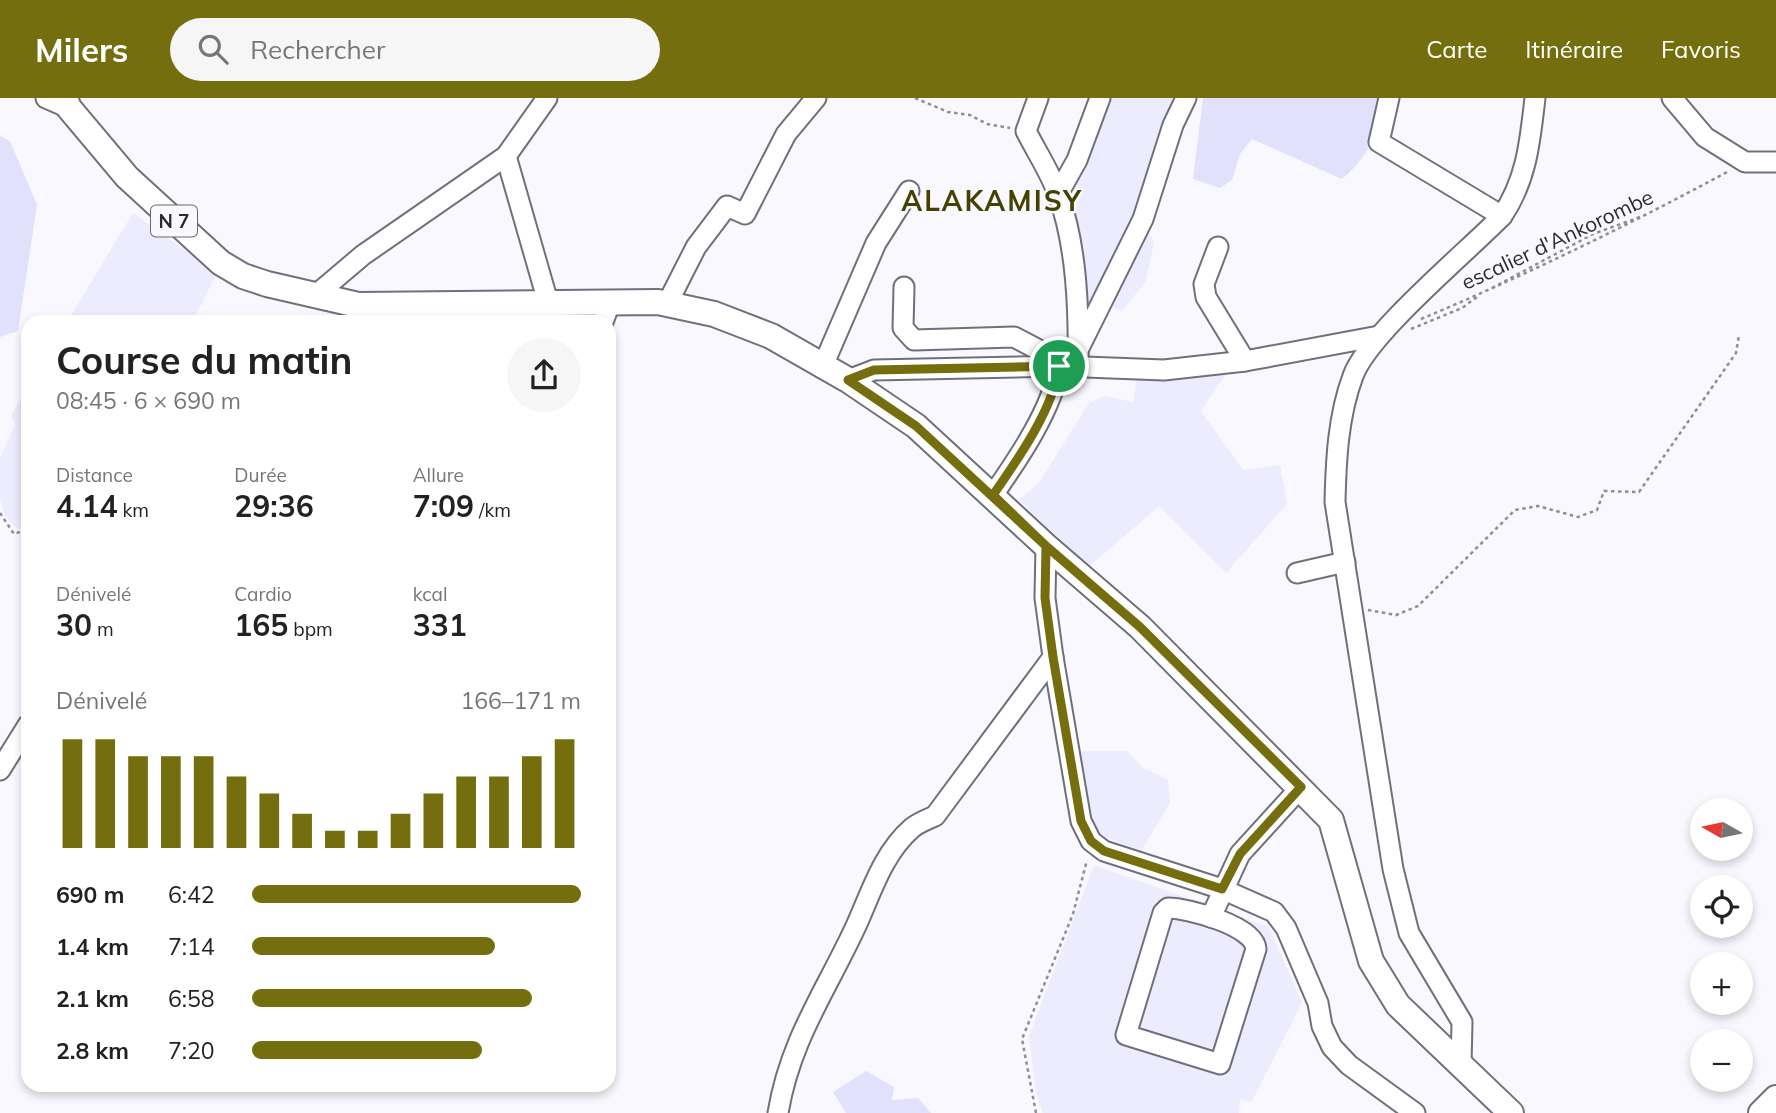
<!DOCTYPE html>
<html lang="fr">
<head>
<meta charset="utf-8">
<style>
	body { margin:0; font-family:Mulish,sans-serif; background:#f6f6f6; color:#222; height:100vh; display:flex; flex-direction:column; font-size:26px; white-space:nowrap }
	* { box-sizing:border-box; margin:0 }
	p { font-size:23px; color:#767676 }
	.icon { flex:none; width:38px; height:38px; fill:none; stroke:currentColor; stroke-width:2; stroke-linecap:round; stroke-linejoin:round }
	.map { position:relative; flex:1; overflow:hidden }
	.side { position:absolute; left:21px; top:217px; width:595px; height:777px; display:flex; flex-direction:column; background:#fff; border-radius:21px; box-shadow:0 4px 10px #0003 }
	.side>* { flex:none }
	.needle { width:46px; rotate:279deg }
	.fabs { position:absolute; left:1690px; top:700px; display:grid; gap:14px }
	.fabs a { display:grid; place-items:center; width:63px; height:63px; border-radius:50%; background:#fff; box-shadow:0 4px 10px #0003; font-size:35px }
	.pin { position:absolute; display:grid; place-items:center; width:60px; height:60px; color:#fff; margin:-30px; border:4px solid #fff; border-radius:50%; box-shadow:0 2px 7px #0007 }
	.round { display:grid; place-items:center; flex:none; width:74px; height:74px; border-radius:37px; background:#f6f6f6 }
	.headline { display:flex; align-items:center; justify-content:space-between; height:119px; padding:0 35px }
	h1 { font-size:38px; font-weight:700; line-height:52px }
	.stats { display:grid; grid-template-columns:repeat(3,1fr); gap:10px; height:119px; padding:7px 35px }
	.stats div { display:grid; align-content:center }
	.stats b { font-size:30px; font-weight:700 }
	.stats small { font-size:19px; font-weight:400 }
	.stats p { font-size:19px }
	.chart { height:196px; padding:14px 35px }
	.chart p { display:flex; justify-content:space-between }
	.chart svg { width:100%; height:126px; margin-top:7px; stroke:#746e0e; stroke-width:6 }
	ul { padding:0 35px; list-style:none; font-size:23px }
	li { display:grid; grid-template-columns:112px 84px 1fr; align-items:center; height:52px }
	li i { height:18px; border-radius:9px; background:#746e0e }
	header { display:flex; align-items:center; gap:42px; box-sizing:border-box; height:98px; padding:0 35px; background:#746e0e; color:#fff }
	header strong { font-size:33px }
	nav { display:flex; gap:38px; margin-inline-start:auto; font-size:24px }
	.search { width:490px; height:63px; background:#f6f6f6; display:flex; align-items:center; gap:18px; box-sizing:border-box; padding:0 24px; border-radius:38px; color:#767676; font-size:26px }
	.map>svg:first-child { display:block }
	.built { fill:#ececfe }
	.green { fill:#e1e1fc }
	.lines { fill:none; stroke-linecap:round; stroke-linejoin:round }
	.minor-casing { stroke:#70707d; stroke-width:23 }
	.major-casing { stroke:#70707d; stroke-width:28 }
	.path { stroke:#8e8e94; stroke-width:2.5; stroke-dasharray:3.5 3.5; stroke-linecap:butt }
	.minor { stroke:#fff; stroke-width:19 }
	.major { stroke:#fff; stroke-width:24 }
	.route-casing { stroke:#fff; stroke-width:14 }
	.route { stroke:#746e0e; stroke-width:9 }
	.labels { text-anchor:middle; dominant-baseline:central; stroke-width:5; stroke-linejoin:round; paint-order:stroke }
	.shield { fill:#f8f8fe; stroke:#68686e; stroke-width:2 }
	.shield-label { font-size:19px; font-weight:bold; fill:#2a2a30 }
	.street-label { font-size:21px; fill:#2a2a30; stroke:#f8f8fe }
	.district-label { font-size:28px; font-weight:bold; letter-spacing:2px; fill:#454100; stroke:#f8f8fe }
</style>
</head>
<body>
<header>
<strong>Milers</strong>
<div class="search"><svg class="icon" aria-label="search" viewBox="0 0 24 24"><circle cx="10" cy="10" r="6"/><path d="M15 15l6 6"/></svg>Rechercher</div>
<nav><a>Carte</a><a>Itinéraire</a><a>Favoris</a></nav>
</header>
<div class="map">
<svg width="1776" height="1015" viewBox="0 0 1776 1015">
	<rect width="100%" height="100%" fill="#f8f8fe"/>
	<g class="built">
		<path d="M1106,0H1191L1146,130L1154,144L1146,183L1122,213L1113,209L1096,227L1084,220L1068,95Z"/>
		<path d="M133,115L217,175L196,217L199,224H67Z"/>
		<path d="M1226,276L1201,313L1243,372L1280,367L1287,406L1226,475L1159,408L1088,469L1019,402L1039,385L1089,305L1104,298L1133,304L1137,281Z"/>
		<path d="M28,289V425L18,431L5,418L0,401V360L15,327L11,317Z"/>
		<path d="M1076,653H1127L1142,669L1168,682L1170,705L1141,753L1105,739L1091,724Z"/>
		<path d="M1094,767L1269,829L1302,905L1251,1005L1240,1000L1239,1015H1043L1036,996L1029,938Z"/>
	</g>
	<g class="green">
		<path d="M1203,0H1387C1383,30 1366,62 1342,81L1252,41L1240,56L1232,82L1220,90L1193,81Z"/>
		<path d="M0,38L10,43L37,107L18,233L0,239Z"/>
		<path d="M866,973L894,989L892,1002L918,1000L931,1015H846L833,994Z"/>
	</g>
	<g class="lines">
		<g class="minor-casing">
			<g id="minor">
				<path d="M46,0L69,10"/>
				<path d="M1038,0L1026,33C1036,53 1050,74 1058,96C1077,148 1079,213 1078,268"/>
				<path d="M1389,0L1379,44L1502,118"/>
				<path d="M1672,0L1705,39L1745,64H1776"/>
				<path d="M506,58L548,204"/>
				<path d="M1058,96L1077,62L1100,0"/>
				<path d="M1218,149L1204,186L1206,199L1245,263"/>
				<path d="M904,189L903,230L914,242L1014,239L1037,251L1047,268"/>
				<path d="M317,196L363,157L506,58L547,0"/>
				<path d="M667,206L696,149L727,108L745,116L786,36L816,0"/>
				<path d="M603,224L610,205"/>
				<path d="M1079,250L1143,121L1173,27L1186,0"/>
				<path d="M822,270L876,145L909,93"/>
				<path d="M848,282L874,272L1059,268L1164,272L1245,263L1379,238"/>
				<path d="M993,397C1018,361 1053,310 1059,268"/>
				<path d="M1046,448L1045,500L1053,559L1081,723L1091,743L1104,753L1222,791L1274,814L1286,830L1318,905L1322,928L1332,949L1349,967L1415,1015"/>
				<path d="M1297,475L1345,464"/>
				<path d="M0,672L28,627"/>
				<path d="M1168,810C1188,810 1255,828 1256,851L1220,966L1126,937L1163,815Z"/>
				<path d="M1211,819L1240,756L1301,689"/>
				<path d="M1461,966L1462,924L1409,835L1393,771L1335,404C1336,362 1338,318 1353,278C1368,236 1467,154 1502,118C1527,81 1530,43 1535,0"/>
				<path d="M778,1015C790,942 826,893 856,828C871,795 883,755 912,730C918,725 928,721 935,718L1053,559"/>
			</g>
		</g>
		<g class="major-casing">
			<g id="major">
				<path d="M65,0L69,10L127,79L221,165L243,178L267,186L358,207L658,204L714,216L771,238L848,282L916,328L1046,448L1140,529L1331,722L1371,863L1398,907L1511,1015"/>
				<path d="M1761,1015L1776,1000"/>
			</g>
		</g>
		<g class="path">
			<path d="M915,0L948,14L970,17L987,26L1010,30"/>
			<path d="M1492,190L1593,136L1640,119"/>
			<path d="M1421,221C1526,177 1627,128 1727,74"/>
			<path d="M1411,231L1462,210L1477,199"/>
			<path d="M0,415L14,436L28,431"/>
			<path d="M1368,512L1396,517L1418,508L1515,412L1538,408L1578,419L1597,412L1604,393L1639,394L1736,255L1739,237"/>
			<path d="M1036,1015L1022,941L1073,816L1087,762"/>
		</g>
		<use href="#minor" class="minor"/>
		<use href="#major" class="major"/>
	</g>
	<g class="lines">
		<g class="route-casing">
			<path id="route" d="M1059,268C1054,310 1018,361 993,397L1046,448L1045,500L1053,559L1081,723L1091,743L1104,753L1222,791L1240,756L1301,689L1140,529L1046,448L916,328L848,282L874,272L1059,268"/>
		</g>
		<use href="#route" class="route"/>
	</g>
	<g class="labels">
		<rect class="shield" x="151" y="107.5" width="46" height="31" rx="5"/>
		<g class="shield-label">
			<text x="174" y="123">N 7</text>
		</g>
		<g class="street-label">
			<text transform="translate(1557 141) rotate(-25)">escalier d'Ankorombe</text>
		</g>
		<g class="district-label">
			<text x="992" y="102">ALAKAMISY</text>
		</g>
	</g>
</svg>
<div class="fabs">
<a><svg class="needle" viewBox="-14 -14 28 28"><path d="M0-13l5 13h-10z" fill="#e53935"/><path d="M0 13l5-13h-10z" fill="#767676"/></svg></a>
<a><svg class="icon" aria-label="locate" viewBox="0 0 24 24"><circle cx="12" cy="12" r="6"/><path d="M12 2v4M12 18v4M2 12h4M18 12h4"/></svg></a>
<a>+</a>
<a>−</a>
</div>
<div class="pin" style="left:1059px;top:268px;background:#1e9e55"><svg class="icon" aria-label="arrive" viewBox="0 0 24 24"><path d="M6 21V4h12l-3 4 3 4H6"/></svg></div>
<section class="side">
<div class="headline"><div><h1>Course du matin</h1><p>08:45 · 6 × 690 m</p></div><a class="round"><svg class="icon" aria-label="share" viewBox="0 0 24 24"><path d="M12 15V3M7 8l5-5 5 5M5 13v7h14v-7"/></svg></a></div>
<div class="stats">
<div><p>Distance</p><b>4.14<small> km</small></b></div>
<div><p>Durée</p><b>29:36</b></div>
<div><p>Allure</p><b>7:09<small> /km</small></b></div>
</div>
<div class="stats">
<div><p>Dénivelé</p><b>30<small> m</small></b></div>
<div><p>Cardio</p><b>165<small> bpm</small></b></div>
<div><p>kcal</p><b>331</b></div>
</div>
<div class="chart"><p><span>Dénivelé</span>166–171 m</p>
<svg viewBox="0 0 160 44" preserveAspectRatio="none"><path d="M5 44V6M15 44V6M25 44V12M35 44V12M45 44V12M55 44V19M65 44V25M75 44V32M85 44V38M95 44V38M105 44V32M115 44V25M125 44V19M135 44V19M145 44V12M155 44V6"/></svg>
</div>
<ul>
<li><b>690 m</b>6:42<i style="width:100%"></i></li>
<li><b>1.4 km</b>7:14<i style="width:74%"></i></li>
<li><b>2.1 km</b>6:58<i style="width:85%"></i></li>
<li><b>2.8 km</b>7:20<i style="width:70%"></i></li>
</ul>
</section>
</div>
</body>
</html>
